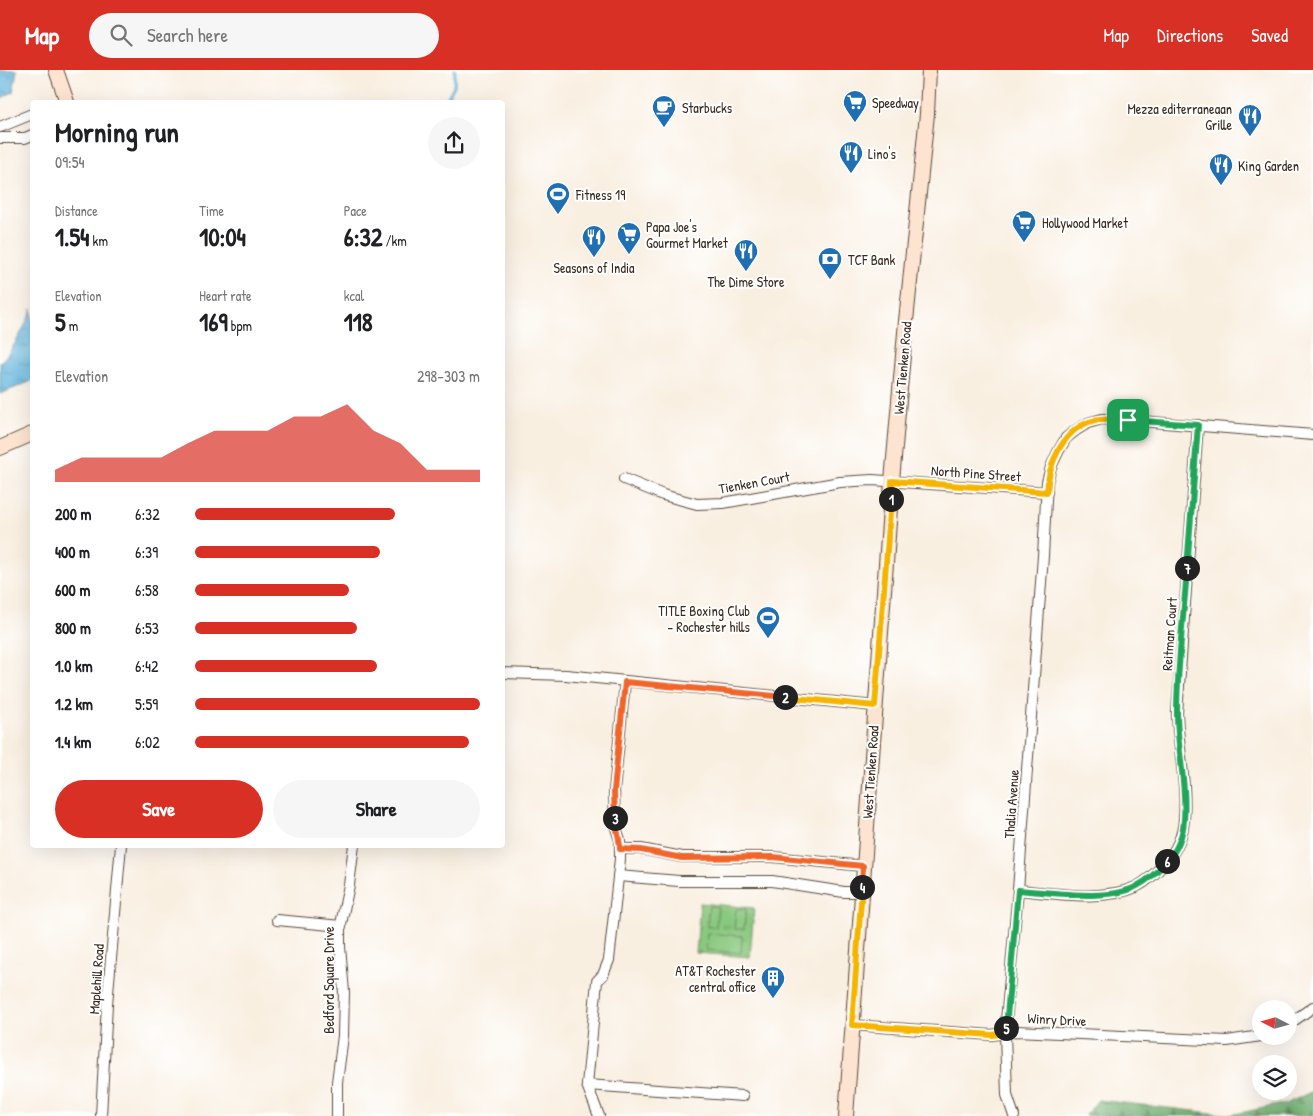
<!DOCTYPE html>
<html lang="en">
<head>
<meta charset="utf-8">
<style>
	body { margin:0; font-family:"Patrick Hand",sans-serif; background:#f6f6f6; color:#202124; height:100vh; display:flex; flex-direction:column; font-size:19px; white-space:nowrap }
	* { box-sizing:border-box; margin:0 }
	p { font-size:16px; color:#757577 }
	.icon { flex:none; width:28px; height:28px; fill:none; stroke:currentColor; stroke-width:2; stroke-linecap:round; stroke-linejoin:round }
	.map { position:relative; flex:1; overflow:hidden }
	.drawer { position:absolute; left:30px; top:30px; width:475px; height:748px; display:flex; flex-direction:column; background:#fff; border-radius:5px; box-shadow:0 5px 20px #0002 }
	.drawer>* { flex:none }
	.needle { width:32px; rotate:276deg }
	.buttons { position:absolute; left:1252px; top:930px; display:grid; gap:10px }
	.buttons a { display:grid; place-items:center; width:45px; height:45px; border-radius:50%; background:#fff; box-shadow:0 5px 20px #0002; font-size:25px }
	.pin { position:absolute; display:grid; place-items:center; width:42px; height:42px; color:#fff; margin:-21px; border-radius:10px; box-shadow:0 2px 8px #0006 }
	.km { position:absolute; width:25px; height:25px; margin:-12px; border-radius:50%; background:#222; color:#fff; font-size:14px; line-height:25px; text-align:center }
	.round { display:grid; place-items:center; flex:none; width:52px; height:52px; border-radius:26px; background:#f6f6f6 }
	.headline { display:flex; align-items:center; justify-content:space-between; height:85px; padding:0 25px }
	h1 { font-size:28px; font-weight:700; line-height:38px }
	.figures { display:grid; grid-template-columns:repeat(3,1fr); gap:8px; height:85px; padding:5px 25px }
	.figures div { display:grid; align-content:center }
	.figures b { font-size:25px; font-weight:700 }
	.figures small { font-size:14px; font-weight:400 }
	.figures p { font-size:14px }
	.chart { height:140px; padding:10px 25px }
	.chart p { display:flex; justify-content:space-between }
	.chart svg { width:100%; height:90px; margin-top:5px; fill:#d93025; opacity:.7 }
	.button { display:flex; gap:10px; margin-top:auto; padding:10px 25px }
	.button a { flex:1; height:58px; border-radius:30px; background:#d93025; color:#fff; font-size:20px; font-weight:700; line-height:58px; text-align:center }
	.button a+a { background:#f6f6f6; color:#202124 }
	ul { padding:0 25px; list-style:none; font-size:16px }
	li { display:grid; grid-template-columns:80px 60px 1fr; align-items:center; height:38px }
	li i { height:12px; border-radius:6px; background:#d93025 }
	header { display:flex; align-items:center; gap:30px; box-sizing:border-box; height:70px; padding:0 25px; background:#d93025; color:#fff }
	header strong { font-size:24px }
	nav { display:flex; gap:28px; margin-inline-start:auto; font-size:18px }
	.search { width:350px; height:45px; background:#f6f6f6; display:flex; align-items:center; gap:12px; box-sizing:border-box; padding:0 18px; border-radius:28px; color:#757577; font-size:19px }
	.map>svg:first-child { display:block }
	.grass { fill:url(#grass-tufts); stroke:#62794e }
	.forest { fill:url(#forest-firs); stroke:#546b46 }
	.pitch { fill:#89c87f; stroke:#62794e }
	.water { fill:url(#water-ripples); stroke:#4c6e7c }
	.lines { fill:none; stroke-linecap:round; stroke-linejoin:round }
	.stream { stroke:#5eb2da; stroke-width:3 }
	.street-casing { stroke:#58483b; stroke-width:12 }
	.secondary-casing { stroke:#58483b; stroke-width:16 }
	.street { stroke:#fff; stroke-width:10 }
	.secondary { stroke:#fde4d1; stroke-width:14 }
	.split-1-casing { stroke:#fff; stroke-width:10 }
	.split-2-casing { stroke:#fff; stroke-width:10 }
	.split-3-casing { stroke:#fff; stroke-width:10 }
	.split-4-casing { stroke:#fff; stroke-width:10 }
	.split-5-casing { stroke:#fff; stroke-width:10 }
	.split-6-casing { stroke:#fff; stroke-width:10 }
	.split-7-casing { stroke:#fff; stroke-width:10 }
	.split-8-casing { stroke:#fff; stroke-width:10 }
	.split-1 { stroke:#f5b400; stroke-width:6 }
	.split-2 { stroke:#f5b400; stroke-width:6 }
	.split-3 { stroke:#f0652b; stroke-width:6 }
	.split-4 { stroke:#f0652b; stroke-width:6 }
	.split-5 { stroke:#f5b400; stroke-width:6 }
	.split-6 { stroke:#22a559; stroke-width:6 }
	.split-7 { stroke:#22a559; stroke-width:6 }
	.split-8 { stroke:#22a559; stroke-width:6 }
	.labels { text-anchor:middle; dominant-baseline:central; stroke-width:4; stroke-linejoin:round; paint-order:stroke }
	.poi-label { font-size:14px; fill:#3b2a1e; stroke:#fff; text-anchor:start }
	.street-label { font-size:14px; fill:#3b2a1e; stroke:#fff }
</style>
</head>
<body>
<header>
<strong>Map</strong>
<div class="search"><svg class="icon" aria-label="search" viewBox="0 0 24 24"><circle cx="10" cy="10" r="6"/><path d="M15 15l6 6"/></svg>Search here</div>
<nav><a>Map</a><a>Directions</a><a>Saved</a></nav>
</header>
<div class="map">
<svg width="1313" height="1046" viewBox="0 0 1313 1046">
	<defs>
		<pattern id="grass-tufts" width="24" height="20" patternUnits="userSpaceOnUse" patternTransform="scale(1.25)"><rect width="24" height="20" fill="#89c87f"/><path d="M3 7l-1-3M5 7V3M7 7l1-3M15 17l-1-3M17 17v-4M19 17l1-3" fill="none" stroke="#71a367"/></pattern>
		<pattern id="forest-firs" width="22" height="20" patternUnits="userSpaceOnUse" patternTransform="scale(1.25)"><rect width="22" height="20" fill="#6eac6e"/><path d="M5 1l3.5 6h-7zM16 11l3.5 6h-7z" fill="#5c8c5a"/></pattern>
		<pattern id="water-ripples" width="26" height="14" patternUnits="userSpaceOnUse" patternTransform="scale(1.25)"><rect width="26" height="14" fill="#5eb2da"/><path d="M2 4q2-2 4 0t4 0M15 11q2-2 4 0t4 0" fill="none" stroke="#4f91b0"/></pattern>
	</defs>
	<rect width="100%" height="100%" fill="#fff"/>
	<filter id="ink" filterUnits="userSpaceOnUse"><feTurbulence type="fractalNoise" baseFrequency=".02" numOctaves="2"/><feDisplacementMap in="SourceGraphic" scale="10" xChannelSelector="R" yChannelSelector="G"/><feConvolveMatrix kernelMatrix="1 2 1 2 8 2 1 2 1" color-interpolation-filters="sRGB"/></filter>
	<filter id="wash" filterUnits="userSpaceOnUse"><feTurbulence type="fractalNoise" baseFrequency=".0096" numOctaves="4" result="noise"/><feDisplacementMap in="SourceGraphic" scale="20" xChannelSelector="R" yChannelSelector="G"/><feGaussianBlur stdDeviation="1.12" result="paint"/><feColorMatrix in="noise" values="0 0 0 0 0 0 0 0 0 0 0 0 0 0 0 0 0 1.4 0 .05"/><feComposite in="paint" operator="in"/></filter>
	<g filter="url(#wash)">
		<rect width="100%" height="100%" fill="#f9efe1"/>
		<path class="grass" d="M700,833L754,838L750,887L696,883Z"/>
		<path class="forest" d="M1313,1021V1046H1085L1098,1030L1230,1045L1287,1033Z"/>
		<g class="pitch">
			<path d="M709,836L718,837L716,857H707Z"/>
			<path d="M736,839H746L744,859H734Z"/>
			<path d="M707,863L742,866L741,883L706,880Z"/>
		</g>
		<g class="water">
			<path d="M0,0H17L13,22L0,29Z"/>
			<path d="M32,239V311L0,324V293C14,278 24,259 32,239Z"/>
		</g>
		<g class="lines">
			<path class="stream" d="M445,32L454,16L455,0"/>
		</g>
	</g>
	<g filter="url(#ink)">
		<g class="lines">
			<g class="street-casing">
				<g id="street">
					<path d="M0,57L32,44"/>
					<path d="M0,68H25L32,65"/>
					<path d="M624,409L663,425L697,434L723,433L840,412L872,410L1047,422"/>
					<path d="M502,603L566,605L875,636"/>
					<path d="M620,779H641L682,787H773L863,796"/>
					<path d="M618,806L679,811H772L844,822H862"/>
					<path d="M1018,820C1054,823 1102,832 1136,817C1146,812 1157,802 1165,793C1176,781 1183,766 1184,749C1187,713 1178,678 1177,643L1198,355"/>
					<path d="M277,850L341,856"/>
					<path d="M1289,954L1313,937"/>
					<path d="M852,955L992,965L1017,961L1227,971L1261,966"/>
					<path d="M587,1015L743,1026"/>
					<path d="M101,1046L107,934L121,775"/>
					<path d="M337,1046V1012L343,966L344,922L340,877V859L349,815L354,775"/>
					<path d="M599,1046L587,1015L597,911L603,905L609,890L620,789V770L615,755L614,721L625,612"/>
					<path d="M1014,1046L1007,1025L1005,963L1018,820L1043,486L1047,412L1051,397L1058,382L1066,368L1075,361L1088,353L1102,349L1128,350L1313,365"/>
				</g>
			</g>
			<g class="secondary-casing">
				<g id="secondary">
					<path d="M56,0L67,32"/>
					<path d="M0,378L32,364"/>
					<path d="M846,1046L892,411L906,251L927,44L929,0"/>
				</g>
			</g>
			<use href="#street" class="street"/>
			<use href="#secondary" class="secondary"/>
		</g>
	</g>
	<g class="lines" filter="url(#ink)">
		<g class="split-1-casing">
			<path id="split-1" d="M891,429L892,411L1047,422C1048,395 1062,362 1089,352C1102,348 1115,350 1128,350"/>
		</g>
		<g class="split-2-casing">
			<path id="split-2" d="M785,627L875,636L891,429"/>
		</g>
		<g class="split-3-casing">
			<path id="split-3" d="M615,748L614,721L625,612L785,627"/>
		</g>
		<g class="split-4-casing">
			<path id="split-4" d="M615,748C616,759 620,768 620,779L641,780L682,788L773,787L863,796L862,817"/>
		</g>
		<g class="split-5-casing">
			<path id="split-5" d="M862,817L852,955L992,965L1005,963L1006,958"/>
		</g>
		<g class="split-6-casing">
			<path id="split-6" d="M1006,958L1018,820C1050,822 1110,832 1137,816C1149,810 1158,801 1167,791"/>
		</g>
		<g class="split-7-casing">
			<path id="split-7" d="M1167,791C1177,780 1183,765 1184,750C1187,714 1177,679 1177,643C1177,595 1184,546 1187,498"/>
		</g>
		<g class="split-8-casing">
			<path id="split-8" d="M1128,350L1198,355L1187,498"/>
		</g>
		<use href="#split-1" class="split-1"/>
		<use href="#split-2" class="split-2"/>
		<use href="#split-3" class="split-3"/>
		<use href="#split-4" class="split-4"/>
		<use href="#split-5" class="split-5"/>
		<use href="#split-6" class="split-6"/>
		<use href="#split-7" class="split-7"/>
		<use href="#split-8" class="split-8"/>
	</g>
	<defs>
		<g id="supermarket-pin" transform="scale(1.25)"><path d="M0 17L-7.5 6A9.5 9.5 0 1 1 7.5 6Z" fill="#1f6fb2" stroke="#fff"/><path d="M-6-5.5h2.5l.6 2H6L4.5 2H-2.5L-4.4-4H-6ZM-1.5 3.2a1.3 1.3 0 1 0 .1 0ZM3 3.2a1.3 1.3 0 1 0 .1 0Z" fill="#fff"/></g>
		<g id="cafe-pin" transform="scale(1.25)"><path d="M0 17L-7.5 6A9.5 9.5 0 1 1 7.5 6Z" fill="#1f6fb2" stroke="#fff"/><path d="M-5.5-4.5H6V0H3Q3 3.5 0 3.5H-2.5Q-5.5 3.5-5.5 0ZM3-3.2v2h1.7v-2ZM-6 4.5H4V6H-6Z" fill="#fff"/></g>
		<g id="restaurant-pin" transform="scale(1.25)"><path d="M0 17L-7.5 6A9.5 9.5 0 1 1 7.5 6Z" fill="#1f6fb2" stroke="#fff"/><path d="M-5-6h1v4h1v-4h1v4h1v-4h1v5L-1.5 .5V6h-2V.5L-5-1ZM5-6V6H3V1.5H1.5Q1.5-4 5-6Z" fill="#fff"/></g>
		<g id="stadium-pin" transform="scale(1.25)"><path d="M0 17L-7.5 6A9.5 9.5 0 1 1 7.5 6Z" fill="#1f6fb2" stroke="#fff"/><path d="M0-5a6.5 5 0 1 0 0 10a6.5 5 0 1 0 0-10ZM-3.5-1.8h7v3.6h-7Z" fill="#fff"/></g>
		<g id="bank-pin" transform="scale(1.25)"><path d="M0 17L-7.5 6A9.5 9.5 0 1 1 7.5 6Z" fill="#1f6fb2" stroke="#fff"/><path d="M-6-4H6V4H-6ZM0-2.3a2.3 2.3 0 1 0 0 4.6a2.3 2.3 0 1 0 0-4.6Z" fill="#fff"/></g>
		<g id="building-pin" transform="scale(1.25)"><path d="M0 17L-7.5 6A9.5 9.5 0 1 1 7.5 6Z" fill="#1f6fb2" stroke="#fff"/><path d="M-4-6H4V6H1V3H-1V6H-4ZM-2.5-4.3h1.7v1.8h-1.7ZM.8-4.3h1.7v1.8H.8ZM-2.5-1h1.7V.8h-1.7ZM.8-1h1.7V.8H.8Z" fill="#fff"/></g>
	</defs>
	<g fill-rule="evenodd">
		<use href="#supermarket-pin" x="855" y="32"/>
		<use href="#cafe-pin" x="664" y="37"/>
		<use href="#restaurant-pin" x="1250" y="46"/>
		<use href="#restaurant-pin" x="851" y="83"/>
		<use href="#restaurant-pin" x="1221" y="95"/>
		<use href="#stadium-pin" x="558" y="124"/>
		<use href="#supermarket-pin" x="1024" y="152"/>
		<use href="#supermarket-pin" x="629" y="164"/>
		<use href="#restaurant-pin" x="594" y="167"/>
		<use href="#restaurant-pin" x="746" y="181"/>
		<use href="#bank-pin" x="830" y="189"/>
		<use href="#stadium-pin" x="768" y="548"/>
		<use href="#building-pin" x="773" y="908"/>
	</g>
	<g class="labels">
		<g class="poi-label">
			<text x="872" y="32">Speedway</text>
			<text x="682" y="37">Starbucks</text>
			<text x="1232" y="38" text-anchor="end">Mezza editerraneaan<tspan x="1232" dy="16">Grille</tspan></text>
			<text x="868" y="83">Lino's</text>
			<text x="1238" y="95">King Garden</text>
			<text x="576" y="124">Fitness 19</text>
			<text x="1042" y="152">Hollywood Market</text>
			<text x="646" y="156">Papa Joe's<tspan x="646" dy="16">Gourmet Market</tspan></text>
			<text x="848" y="189">TCF Bank</text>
			<text x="594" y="197" text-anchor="middle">Seasons of India</text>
			<text x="746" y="211" text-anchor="middle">The Dime Store</text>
			<text x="750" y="540" text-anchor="end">TITLE Boxing Club<tspan x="750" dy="16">- Rochester hills</tspan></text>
			<text x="756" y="900" text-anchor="end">AT&amp;T Rochester<tspan x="756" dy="16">central office</tspan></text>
		</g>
		<g class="street-label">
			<text transform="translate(902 298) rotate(-85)">West Tienken Road</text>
			<text transform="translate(976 403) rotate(4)">North Pine Street</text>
			<text transform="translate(754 412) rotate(-10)">Tienken Court</text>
			<text transform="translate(1169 564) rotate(-86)">Reitman Court</text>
			<text transform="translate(870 702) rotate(-86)">West Tienken Road</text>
			<text transform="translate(1011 734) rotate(-86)">Thalia Avenue</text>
			<text transform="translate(96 909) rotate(-86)">Maplehill Road</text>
			<text transform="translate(328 910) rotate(-90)">Bedford Square Drive</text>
			<text transform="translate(1057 949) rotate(3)">Winry Drive</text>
		</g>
	</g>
</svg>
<div class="buttons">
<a><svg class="needle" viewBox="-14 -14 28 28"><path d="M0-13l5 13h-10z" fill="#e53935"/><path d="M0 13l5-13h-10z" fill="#757577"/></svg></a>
<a><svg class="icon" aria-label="layers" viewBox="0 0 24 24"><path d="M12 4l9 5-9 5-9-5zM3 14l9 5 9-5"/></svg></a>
</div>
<div class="pin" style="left:1128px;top:350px;background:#1e9e55"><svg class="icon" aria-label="arrive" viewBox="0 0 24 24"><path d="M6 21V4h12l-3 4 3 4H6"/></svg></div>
<b class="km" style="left:891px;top:429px">1</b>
<b class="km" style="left:785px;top:627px">2</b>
<b class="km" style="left:615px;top:748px">3</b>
<b class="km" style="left:862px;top:817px">4</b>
<b class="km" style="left:1006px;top:958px">5</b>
<b class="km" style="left:1167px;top:791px">6</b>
<b class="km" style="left:1187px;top:498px">7</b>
<section class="drawer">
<div class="headline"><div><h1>Morning run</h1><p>09:54</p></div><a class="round"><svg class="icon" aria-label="share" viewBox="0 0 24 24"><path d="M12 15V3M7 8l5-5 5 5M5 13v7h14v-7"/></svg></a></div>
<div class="figures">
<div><p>Distance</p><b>1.54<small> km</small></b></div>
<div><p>Time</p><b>10:04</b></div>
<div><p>Pace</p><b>6:32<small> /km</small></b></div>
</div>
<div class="figures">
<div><p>Elevation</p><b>5<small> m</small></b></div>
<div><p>Heart rate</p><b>169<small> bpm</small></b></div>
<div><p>kcal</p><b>118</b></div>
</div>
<div class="chart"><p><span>Elevation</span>298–303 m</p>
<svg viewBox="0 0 160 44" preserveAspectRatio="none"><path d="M0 44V38L10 32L20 32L30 32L40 32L50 25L60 19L70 19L80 19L90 12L100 12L110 6L120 19L130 25L140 38L150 38L160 38V44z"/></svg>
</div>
<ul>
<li><b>200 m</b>6:32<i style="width:70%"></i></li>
<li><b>400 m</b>6:39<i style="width:65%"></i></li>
<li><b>600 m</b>6:58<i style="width:54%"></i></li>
<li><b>800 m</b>6:53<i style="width:57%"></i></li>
<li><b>1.0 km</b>6:42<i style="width:64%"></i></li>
<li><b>1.2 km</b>5:59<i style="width:100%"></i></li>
<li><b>1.4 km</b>6:02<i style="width:96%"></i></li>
</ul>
<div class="button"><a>Save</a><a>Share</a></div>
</section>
</div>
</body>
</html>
